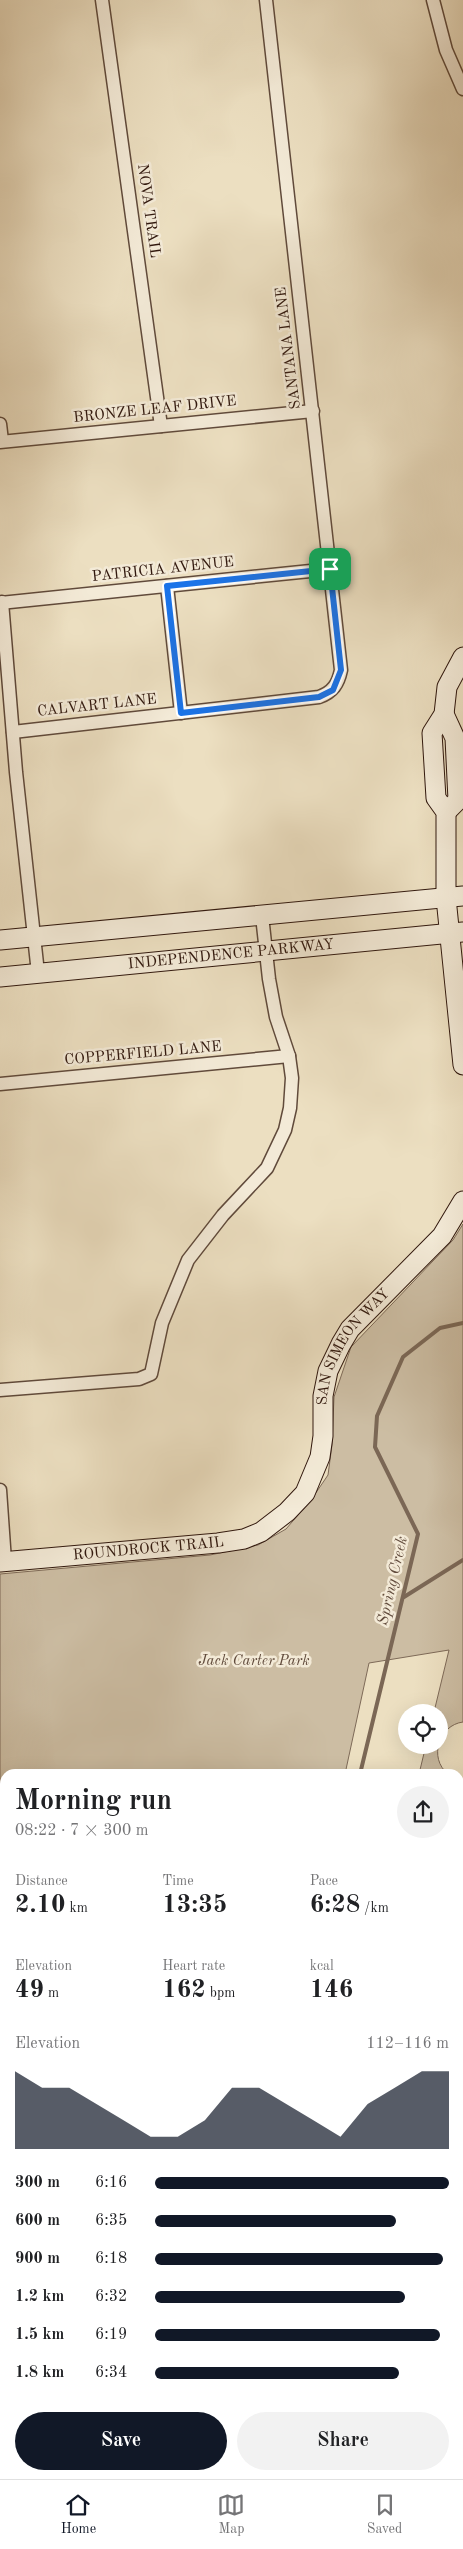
<!DOCTYPE html>
<html lang="en">
<head>
<meta charset="utf-8">
<style>
	body { margin:0; font-family:"Old Standard TT",serif; background:#f2f2f2; color:#202124; height:100vh; display:flex; flex-direction:column; font-size:19px; white-space:nowrap }
	* { box-sizing:border-box; margin:0 }
	p { font-size:16px; color:#757577 }
	.icon { flex:none; width:28px; height:28px; fill:none; stroke:currentColor; stroke-width:2; stroke-linecap:round; stroke-linejoin:round }
	.map { position:relative; flex:1; overflow:hidden }
	.drawer { position:absolute; left:0px; top:1769px; width:464px; height:711px; display:flex; flex-direction:column; background:#fff; border-radius:15px 15px 0 0; box-shadow:0 5px 20px #0002 }
	.drawer>* { flex:none }
	.tools { position:absolute; left:398px; top:1704px; display:grid; gap:10px }
	.tools a { display:grid; place-items:center; width:50px; height:50px; border-radius:50%; background:#fff; box-shadow:0 5px 20px #0002; font-size:25px }
	.pin { position:absolute; display:grid; place-items:center; width:42px; height:42px; color:#fff; margin:-21px; border-radius:10px; box-shadow:0 2px 8px #0006 }
	.round { display:grid; place-items:center; flex:none; width:52px; height:52px; border-radius:26px; background:#f2f2f2 }
	.summary { display:flex; align-items:center; justify-content:space-between; height:85px; padding:0 15px }
	h1 { font-size:28px; font-weight:700; line-height:38px }
	.stats { display:grid; grid-template-columns:repeat(3,1fr); gap:8px; height:85px; padding:5px 15px }
	.stats div { display:grid; align-content:center }
	.stats b { font-size:25px; font-weight:700 }
	.stats small { font-size:14px; font-weight:400 }
	.stats p { font-size:14px }
	.chart { height:140px; padding:10px 15px }
	.chart p { display:flex; justify-content:space-between }
	.chart svg { width:100%; height:90px; margin-top:5px; fill:#111827; opacity:.7 }
	.action { display:flex; gap:10px; margin-top:auto; padding:10px 15px }
	.action a { flex:1; height:58px; border-radius:30px; background:#111827; color:#fff; font-size:20px; font-weight:700; line-height:58px; text-align:center }
	.action a+a { background:#f2f2f2; color:#202124 }
	ul { padding:0 15px; list-style:none; font-size:16px }
	li { display:grid; grid-template-columns:80px 60px 1fr; align-items:center; height:38px }
	li i { height:12px; border-radius:6px; background:#111827 }
	.dock { display:flex; justify-content:space-around; align-items:center; height:70px; border-top:1px solid #e0e0e0; background:#fff; font-size:14px; color:#757577 }
	.dock a { display:grid; justify-items:center; gap:2px }
	.dock .current { color:#111827 }
	.map>svg:first-child { display:block }
	.green { fill:#ccbda3; stroke:#7e6a58 }
	.lines { fill:none; stroke-linecap:round; stroke-linejoin:round }
	.stream { stroke:#7b6755; stroke-width:4 }
	.street-casing { stroke:#604a3b; stroke-width:15 }
	.secondary-casing { stroke:#31180e; stroke-width:21 }
	.street { stroke:#f3ead7; stroke-width:12 }
	.secondary { stroke:#f3ead7; stroke-width:19 }
	.route-casing { stroke:#fff; stroke-width:10 }
	.route { stroke:#1a73e8; stroke-width:6 }
	.labels { text-anchor:middle; dominant-baseline:central; stroke-width:5; stroke-linejoin:round; paint-order:stroke }
	.street-label { font-size:15px; fill:#31180e; stroke:#f3ead7 }
	.park-label { font-size:15px; font-style:italic; fill:#604a3b; stroke:#f3ead7 }
	.water-label { font-size:16px; font-style:italic; fill:#624c3d; stroke:#f3ead7 }
</style>
</head>
<body>
<div class="map">
<svg width="463" height="2479" viewBox="0 0 463 2479">
	<rect width="100%" height="100%" fill="#ecdfc1"/>
	<filter id="stains"><feTurbulence type="fractalNoise" baseFrequency=".004" numOctaves="4"/><feColorMatrix values="0 0 0 0 .2 0 0 0 0 .09 0 0 0 0 .02 0 0 0 .5 -.17"/></filter>
	<radialGradient id="worn" r=".72"><stop offset=".6" stop-color="#630" stop-opacity="0"/><stop offset="1" stop-color="#630" stop-opacity=".3"/></radialGradient>
	<g class="green">
		<path d="M463,1224V1722C439,1725 428,1758 448,1774H419L426,1745H439V1712H434L449,1650L369,1663L345,1774H5V2143H0V1574L210,1555L258,1545L286,1529L311,1500L328,1475L332,1445L334,1397L351,1347L453,1240Z"/>
		<path d="M459,2073L463,2074V2188L459,2192Z"/>
		<path d="M0,2208L5,2212V2274L0,2279Z"/>
		<path d="M5,2282V2338H0V2287Z"/>
		<path d="M190,2475H364L365,2479H188Z"/>
	</g>
	<g class="lines">
		<g class="stream">
			<path d="M404,1597L463,1560"/>
			<path d="M360,1774L418,1534L375,1447L377,1416L403,1357L440,1328L463,1323"/>
			<path d="M0,2097L5,2105"/>
		</g>
		<g class="street-casing">
			<g id="street">
				<path d="M102,0L161,426"/>
				<path d="M433,0L446,50L463,89"/>
				<path d="M0,424L2,441"/>
				<path d="M0,442L313,411"/>
				<path d="M167,586L181,713"/>
				<path d="M2,602L16,772L38,973"/>
				<path d="M0,603L330,569"/>
				<path d="M13,732L319,697C333,692 338,684 341,670L266,0"/>
				<path d="M0,1084L289,1056"/>
				<path d="M0,1390L139,1379L151,1374L162,1323L188,1260L223,1215L267,1168L285,1130L290,1108L292,1078L289,1056L276,1017L269,979L262,916"/>
				<path d="M0,1490L5,1561"/>
			</g>
		</g>
		<g class="secondary-casing">
			<g id="secondary">
				<path d="M463,657L447,687L444,714L432,733L436,798L446,812V898L463,1065"/>
				<path d="M444,714L455,738L458,800L446,812"/>
				<path d="M0,940L463,896"/>
				<path id="s1" d="M0,977L463,932"/>
				<path id="s2" d="M0,1562L218,1543L244,1539L261,1532L287,1512L305,1493L320,1457L323,1436V1396L328,1371L341,1344L350,1329L442,1236L463,1201"/>
				<path d="M459,2222L463,2217"/>
				<path d="M383,2475L384,2479"/>
			</g>
		</g>
		<use href="#street" class="street"/>
		<use href="#secondary" class="secondary"/>
	</g>
	<g class="lines">
		<g class="route-casing">
			<path id="route" d="M330,569L341,670L333,690L319,697L181,713L167,586Z"/>
		</g>
		<use href="#route" class="route"/>
	</g>
	<g class="labels">
		<g class="street-label">
			<text transform="translate(148 211) rotate(82)">NOVA TRAIL</text>
			<text transform="translate(289 348) rotate(-97)">SANTANA LANE</text>
			<text transform="translate(155 410) rotate(-6)">BRONZE LEAF DRIVE</text>
			<text transform="translate(163 570) rotate(-6)">PATRICIA AVENUE</text>
			<text transform="translate(97 706) rotate(-6)">CALVART LANE</text>
			<text stroke="none"><textPath href="#s1" startOffset="232">INDEPENDENCE PARKWAY</textPath></text>
			<text transform="translate(143 1054) rotate(-5)">COPPERFIELD LANE</text>
			<text stroke="none"><textPath href="#s2" startOffset="481">SAN SIMEON WAY</textPath></text>
			<text stroke="none"><textPath href="#s2" startOffset="149">ROUNDROCK TRAIL</textPath></text>
		</g>
		<g class="park-label">
			<text x="254" y="1661">Jack Carter Park</text>
		</g>
		<g class="water-label">
			<text transform="translate(393 1581) rotate(-77)">Spring Creek</text>
		</g>
	</g>
	<rect width="100%" height="100%" filter="url(#stains)"/>
	<rect width="100%" height="100%" fill="url(#worn)"/>
</svg>
<div class="tools">
<a><svg class="icon" aria-label="locate" viewBox="0 0 24 24"><circle cx="12" cy="12" r="6"/><path d="M12 2v4M12 18v4M2 12h4M18 12h4"/></svg></a>
</div>
<div class="pin" style="left:330px;top:569px;background:#1e9e55"><svg class="icon" aria-label="arrive" viewBox="0 0 24 24"><path d="M6 21V4h12l-3 4 3 4H6"/></svg></div>
<section class="drawer">
<div class="summary"><div><h1>Morning run</h1><p>08:22 · 7 × 300 m</p></div><a class="round"><svg class="icon" aria-label="share" viewBox="0 0 24 24"><path d="M12 15V3M7 8l5-5 5 5M5 13v7h14v-7"/></svg></a></div>
<div class="stats">
<div><p>Distance</p><b>2.10<small> km</small></b></div>
<div><p>Time</p><b>13:35</b></div>
<div><p>Pace</p><b>6:28<small> /km</small></b></div>
</div>
<div class="stats">
<div><p>Elevation</p><b>49<small> m</small></b></div>
<div><p>Heart rate</p><b>162<small> bpm</small></b></div>
<div><p>kcal</p><b>146</b></div>
</div>
<div class="chart"><p><span>Elevation</span>112–116 m</p>
<svg viewBox="0 0 160 44" preserveAspectRatio="none"><path d="M0 44V6L10 14L20 14L30 22L40 30L50 38L60 38L70 30L80 14L90 14L100 22L110 30L120 38L130 22L140 14L150 6L160 6V44z"/></svg>
</div>
<ul>
<li><b>300 m</b>6:16<i style="width:100%"></i></li>
<li><b>600 m</b>6:35<i style="width:82%"></i></li>
<li><b>900 m</b>6:18<i style="width:98%"></i></li>
<li><b>1.2 km</b>6:32<i style="width:85%"></i></li>
<li><b>1.5 km</b>6:19<i style="width:97%"></i></li>
<li><b>1.8 km</b>6:34<i style="width:83%"></i></li>
</ul>
<div class="action"><a>Save</a><a>Share</a></div>
</section>
</div>
<nav class="dock">
<a class="current"><svg class="icon" aria-label="home" viewBox="0 0 24 24"><path d="M3 11l9-7 9 7M6 9v11h12V9"/></svg>Home</a>
<a><svg class="icon" aria-label="map" viewBox="0 0 24 24"><path d="M3 6l6-2 6 2 6-2v14l-6 2-6-2-6 2zM9 4v14M15 6v14"/></svg>Map</a>
<a><svg class="icon" aria-label="saved" viewBox="0 0 24 24"><path d="M7 4h10v16l-5-4-5 4z"/></svg>Saved</a>
</nav>
</body>
</html>
